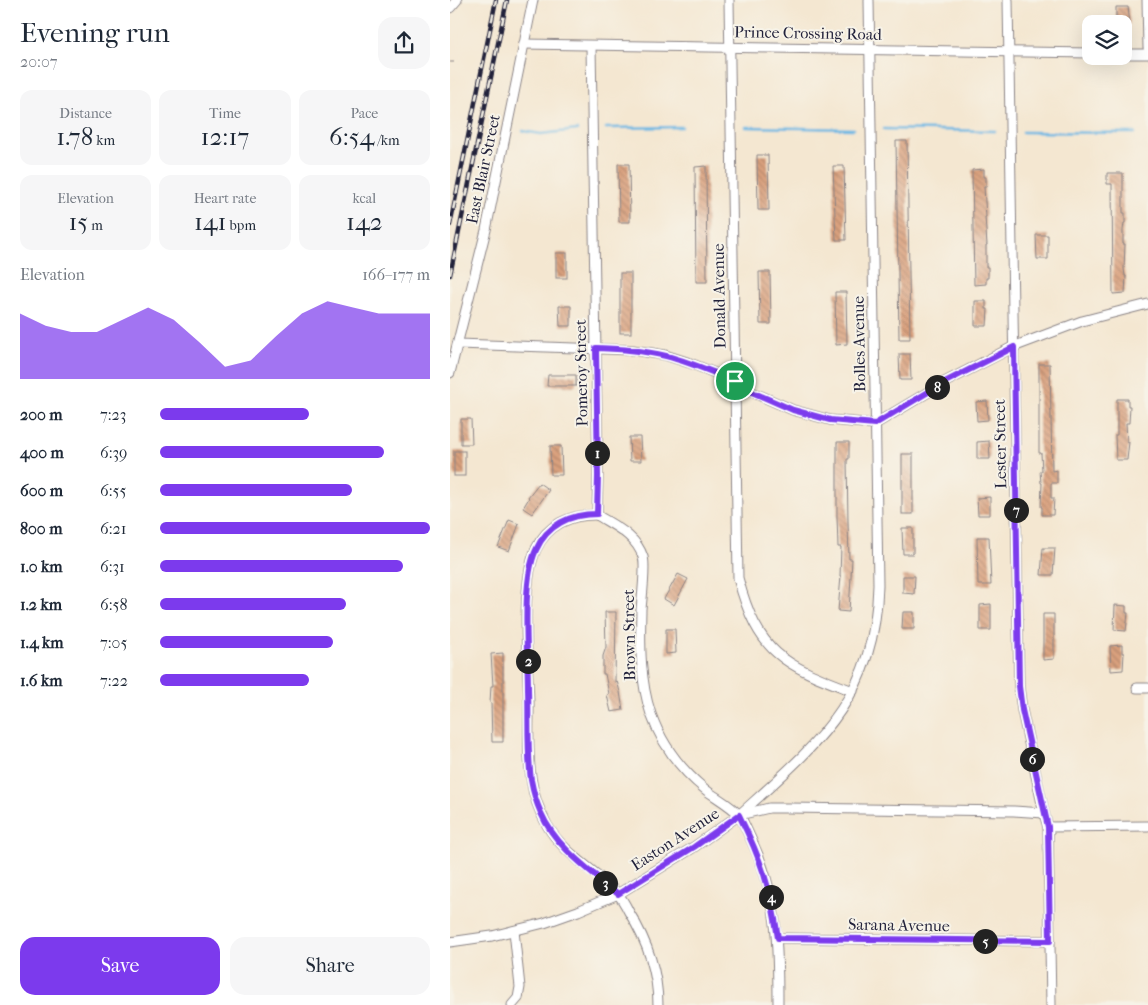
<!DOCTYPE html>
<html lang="en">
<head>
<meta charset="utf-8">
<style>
	body { margin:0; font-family:"IM FELL French Canon",serif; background:#f6f6f7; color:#1f2937; height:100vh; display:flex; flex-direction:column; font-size:19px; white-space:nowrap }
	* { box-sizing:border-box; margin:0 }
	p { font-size:16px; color:#747a83 }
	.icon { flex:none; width:28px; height:28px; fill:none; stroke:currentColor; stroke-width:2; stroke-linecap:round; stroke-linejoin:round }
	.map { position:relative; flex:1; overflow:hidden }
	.drawer { display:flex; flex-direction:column; background:#fff; width:450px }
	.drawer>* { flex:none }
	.controls { position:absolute; left:632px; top:15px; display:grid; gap:10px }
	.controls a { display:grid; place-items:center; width:50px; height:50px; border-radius:10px; background:#fff; box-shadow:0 5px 20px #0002; font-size:25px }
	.pin { position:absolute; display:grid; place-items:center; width:42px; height:42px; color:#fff; margin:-21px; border:2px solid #fff; border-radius:50%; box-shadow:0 1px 5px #0007 }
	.km { position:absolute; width:25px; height:25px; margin:-12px; border-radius:50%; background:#222; color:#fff; font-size:14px; line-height:25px; text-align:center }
	.round { display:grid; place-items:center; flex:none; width:52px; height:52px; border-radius:15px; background:#f6f6f7 }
	.overview { display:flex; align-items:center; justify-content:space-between; height:85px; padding:0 20px }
	h1 { font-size:28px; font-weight:600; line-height:38px }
	.figures { display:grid; grid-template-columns:repeat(3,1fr); gap:8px; height:85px; padding:5px 20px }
	.figures div { display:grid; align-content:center; border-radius:12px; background:#f6f6f7; text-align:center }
	.figures b { font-size:25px; font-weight:600 }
	.figures small { font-size:14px; font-weight:400 }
	.figures p { font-size:14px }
	.chart { height:140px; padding:10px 20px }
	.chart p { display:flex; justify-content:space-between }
	.chart svg { width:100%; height:90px; margin-top:5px; fill:#7c3aed; opacity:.7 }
	.action { display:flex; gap:10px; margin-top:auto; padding:10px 20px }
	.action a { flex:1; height:58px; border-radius:15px; background:#7c3aed; color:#fff; font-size:20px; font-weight:600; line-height:58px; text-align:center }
	.action a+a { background:#f6f6f7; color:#1f2937 }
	ul { padding:0 20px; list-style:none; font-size:16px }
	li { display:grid; grid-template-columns:80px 60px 1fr; align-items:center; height:38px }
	li i { height:12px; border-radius:6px; background:#7c3aed }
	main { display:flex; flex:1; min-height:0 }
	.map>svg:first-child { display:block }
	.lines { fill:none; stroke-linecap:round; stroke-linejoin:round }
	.stream { stroke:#6bb7e4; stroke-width:2.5 }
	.building { fill:url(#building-back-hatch) }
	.minor-casing { stroke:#8b8486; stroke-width:11 }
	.path { stroke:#8b8486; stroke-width:1; stroke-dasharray:4 4; stroke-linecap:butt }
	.minor { stroke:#fff; stroke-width:9 }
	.rail-casing { stroke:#22223b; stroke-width:4.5 }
	.rail { stroke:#f7f3e8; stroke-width:2.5; stroke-dasharray:8; stroke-linecap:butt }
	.route-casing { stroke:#fff; stroke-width:10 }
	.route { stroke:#7c3aed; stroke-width:6 }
	.labels { text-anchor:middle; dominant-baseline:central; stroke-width:4; stroke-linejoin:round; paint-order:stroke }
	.street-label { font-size:16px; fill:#22223b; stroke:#f7f3e8 }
</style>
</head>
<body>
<main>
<section class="drawer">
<div class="overview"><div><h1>Evening run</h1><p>20:07</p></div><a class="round"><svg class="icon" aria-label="share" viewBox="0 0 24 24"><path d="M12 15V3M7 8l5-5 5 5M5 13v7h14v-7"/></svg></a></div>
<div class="figures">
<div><p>Distance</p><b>1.78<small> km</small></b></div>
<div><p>Time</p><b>12:17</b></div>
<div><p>Pace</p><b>6:54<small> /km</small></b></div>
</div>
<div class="figures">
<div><p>Elevation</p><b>15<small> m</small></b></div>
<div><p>Heart rate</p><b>141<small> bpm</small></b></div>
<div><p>kcal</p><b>142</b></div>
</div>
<div class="chart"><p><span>Elevation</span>166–177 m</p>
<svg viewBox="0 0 160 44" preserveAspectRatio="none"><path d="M0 44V12L10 18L20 21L30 21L40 15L50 9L60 15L70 26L80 38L90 35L100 23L110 12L120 6L130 9L140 12L150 12L160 12V44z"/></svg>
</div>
<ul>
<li><b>200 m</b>7:23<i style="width:55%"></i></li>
<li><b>400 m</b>6:39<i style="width:83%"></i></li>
<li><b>600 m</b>6:55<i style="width:71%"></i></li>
<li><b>800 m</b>6:21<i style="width:100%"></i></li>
<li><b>1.0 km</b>6:31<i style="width:90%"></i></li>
<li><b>1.2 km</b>6:58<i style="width:69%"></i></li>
<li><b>1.4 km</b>7:05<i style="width:64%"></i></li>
<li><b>1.6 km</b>7:22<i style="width:55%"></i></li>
</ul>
<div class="action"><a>Save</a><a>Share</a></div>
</section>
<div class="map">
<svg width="698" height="1005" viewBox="0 0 698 1005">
	<defs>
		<pattern id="building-back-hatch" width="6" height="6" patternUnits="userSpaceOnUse" patternTransform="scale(1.25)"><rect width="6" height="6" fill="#daa17e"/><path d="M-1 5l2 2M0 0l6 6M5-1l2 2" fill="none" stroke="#b08368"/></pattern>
	</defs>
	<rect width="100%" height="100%" fill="#f7f3e8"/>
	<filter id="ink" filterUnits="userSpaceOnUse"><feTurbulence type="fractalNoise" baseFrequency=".02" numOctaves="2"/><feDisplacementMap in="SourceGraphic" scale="10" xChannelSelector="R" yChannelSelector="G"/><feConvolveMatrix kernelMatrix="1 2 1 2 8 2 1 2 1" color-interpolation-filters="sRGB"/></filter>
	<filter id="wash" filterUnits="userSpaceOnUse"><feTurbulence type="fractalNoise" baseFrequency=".0096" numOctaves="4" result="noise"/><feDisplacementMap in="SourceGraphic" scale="20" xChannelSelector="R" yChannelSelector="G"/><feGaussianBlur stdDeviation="1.12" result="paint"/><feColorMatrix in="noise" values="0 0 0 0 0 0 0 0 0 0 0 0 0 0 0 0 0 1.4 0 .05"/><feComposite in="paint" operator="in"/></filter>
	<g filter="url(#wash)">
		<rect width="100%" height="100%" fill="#f4e7d1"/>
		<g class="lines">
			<g class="stream">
				<path d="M296,127L404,129"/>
				<path d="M156,128L232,127"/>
				<path d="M434,129L545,131"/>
				<path d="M73,131L91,134L127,130"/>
				<path d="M573,132L685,133"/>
			</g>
		</g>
		<g id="blocks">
			<g class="building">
				<path d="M666,7H678L680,24H666Z"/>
				<path d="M446,141H457L460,339H449Z"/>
				<path d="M307,155H318L319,210H308Z"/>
				<path d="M168,164H179L180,222H169Z"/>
				<path d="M256,166L257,282H246L245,167Z"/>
				<path d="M383,166H394L396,240H386Z"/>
				<path d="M534,169V177H536V187H534L536,217H535L537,245H536V267H538V278H536V284L524,285L522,170Z"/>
				<path d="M657,173H673V213H675V223H674L673,230V244H675L674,269L675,276H676L675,293L663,294L662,184H657Z"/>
				<path d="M586,235H598V259H587Z"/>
				<rect x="106" y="253" width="11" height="25"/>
				<path d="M309,272H320L321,324H310Z"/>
				<rect x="170" y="273" width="11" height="60"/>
				<path d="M385,292H396L397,344L386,345Z"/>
				<path d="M525,301H536V309H538L537,326H525Z"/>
				<path d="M109,306H121V326H110Z"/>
				<path d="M449,354H460L461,380H450Z"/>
				<path d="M589,364H600L602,471L607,470V483H601V498H604L603,515H592V507H591L592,483H591L590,471H592L591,453H589Z"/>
				<path d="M98,375H126V386H97Z"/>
				<path d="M667,399H678V406H680L679,423H676L677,442H679L677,460H666L665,435H667Z"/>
				<path d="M537,401L538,420L527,421L526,402Z"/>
				<path d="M11,419H21L22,444H11Z"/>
				<path d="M179,437H190L191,461H180Z"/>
				<path d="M539,441L540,459H527V442Z"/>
				<path d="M387,442H399V459H397L398,523L399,559H402L399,612L388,611L391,576H390L391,547H388L387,516Z"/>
				<path d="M100,446H111L112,475H101Z"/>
				<rect x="4" y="451" width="11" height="25"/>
				<rect x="452" y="454" width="11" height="60"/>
				<path d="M89,483L99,490L82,514L73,508L79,498L78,497Z"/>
				<path d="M540,497V515H528L527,498Z"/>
				<path d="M59,520L69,524L59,551L48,547Z"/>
				<path d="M452,528H463V554H453Z"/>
				<path d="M527,537H539L541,585H528Z"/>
				<path d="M593,548H605L603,575H591Z"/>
				<path d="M228,574L238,579L224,605L214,599Z"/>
				<path d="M453,576H465L464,594L453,593Z"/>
				<path d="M541,604V630H530V605Z"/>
				<path d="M665,605L676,606V613H678L676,631L664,630Z"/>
				<path d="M155,612H166L165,682L167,681L170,692L173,710L161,712L157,695L159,694L155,674H153V656L156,647Z"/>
				<path d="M453,612H464V629H452Z"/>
				<path d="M593,614H604V659L593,660Z"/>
				<path d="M216,629H225L226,653L216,654Z"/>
				<path d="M672,645V653H674L673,670L661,671L660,646Z"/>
				<path d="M53,653V742H42L41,703H40L41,686H43L41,654Z"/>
			</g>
		</g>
	</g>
	<g filter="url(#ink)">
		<use href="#blocks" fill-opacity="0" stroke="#8b8486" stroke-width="1"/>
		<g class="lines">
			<g class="minor-casing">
				<g id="minor">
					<path d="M279,0L288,578C308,653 333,665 403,691"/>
					<path d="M558,0L569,687L572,710L594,813L598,827L601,1005"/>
					<path d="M697,0L698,48"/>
					<path d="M0,8L7,0"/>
					<path d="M74,44L641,53"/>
					<path d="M141,46L148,475L147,515"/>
					<path d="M674,54H698"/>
					<path d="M8,344L183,350L215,355L240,363L285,381"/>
					<path d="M0,373L36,230L83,0"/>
					<path d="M286,385L343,410L380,420L425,424L495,382L563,347L632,321L698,304"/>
					<path d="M147,515C120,514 97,525 86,549C70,584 78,664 79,704C79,730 77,757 82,783C84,798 90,812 97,825C114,855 145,869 167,893C172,898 176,906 179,912C197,941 208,971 208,1005"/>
					<path d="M147,515C164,526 186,535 193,557C196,566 192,598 191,609C190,644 190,682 201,714C212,745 231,770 256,790C265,797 282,806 289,815C294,822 297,831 301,839C328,894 328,945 328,1005"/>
					<path d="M687,688H698"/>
					<path d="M289,815C367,744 425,699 428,585L419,0"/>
					<path d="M598,827L698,826"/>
					<path d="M328,938L600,941"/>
					<path d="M0,942L42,936L94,923L128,911L168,894L244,847L289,815L319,808H338L564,811L594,813"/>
					<path d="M62,1005L68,998L70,987L64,931"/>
				</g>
			</g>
			<path class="path" d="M0,62H5"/>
			<use href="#minor" class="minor"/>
			<g class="rail-casing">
				<g id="rail">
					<path d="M0,225L46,0"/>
					<path d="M0,275L57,0"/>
				</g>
			</g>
			<use href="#rail" class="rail"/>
		</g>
	</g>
	<g class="lines" filter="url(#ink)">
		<g class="route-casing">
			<path id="route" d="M564,347L569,686L572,710L598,827L600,941L328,938C321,889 311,859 289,815L244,847L168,894C140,870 106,848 91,813C86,802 83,791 81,780C77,750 79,719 78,689C78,652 71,582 86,550C97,525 120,514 147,514L148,476L146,348C169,349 193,350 216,356C240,362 262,372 285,381L286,385L343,410L380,420L425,424L495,382Z"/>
		</g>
		<use href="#route" class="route"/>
	</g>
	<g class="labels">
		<g class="street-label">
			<text transform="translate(358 33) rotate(1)">Prince Crossing Road</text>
			<text transform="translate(33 169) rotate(-78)">East Blair Street</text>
			<text transform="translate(269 296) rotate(-91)">Donald Avenue</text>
			<text transform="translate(409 344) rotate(-91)">Bolles Avenue</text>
			<text transform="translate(131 373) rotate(-91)">Pomeroy Street</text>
			<text transform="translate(550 444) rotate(-91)">Lester Street</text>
			<text transform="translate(179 635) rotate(-91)">Brown Street</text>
			<text transform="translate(225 839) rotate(-33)">Easton Avenue</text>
			<text transform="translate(449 925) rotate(1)">Sarana Avenue</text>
		</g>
	</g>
</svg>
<div class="controls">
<a><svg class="icon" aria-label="layers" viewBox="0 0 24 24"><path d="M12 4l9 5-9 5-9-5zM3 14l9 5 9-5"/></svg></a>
</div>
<div class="pin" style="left:285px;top:381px;background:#1e9e55"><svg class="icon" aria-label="arrive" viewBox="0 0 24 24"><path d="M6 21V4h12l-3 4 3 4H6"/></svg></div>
<b class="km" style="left:147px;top:453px">1</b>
<b class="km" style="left:78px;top:661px">2</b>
<b class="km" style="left:155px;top:883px">3</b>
<b class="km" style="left:321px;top:897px">4</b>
<b class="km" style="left:535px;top:941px">5</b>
<b class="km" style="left:582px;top:759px">6</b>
<b class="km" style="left:566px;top:510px">7</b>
<b class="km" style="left:487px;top:387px">8</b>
</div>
</main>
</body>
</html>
